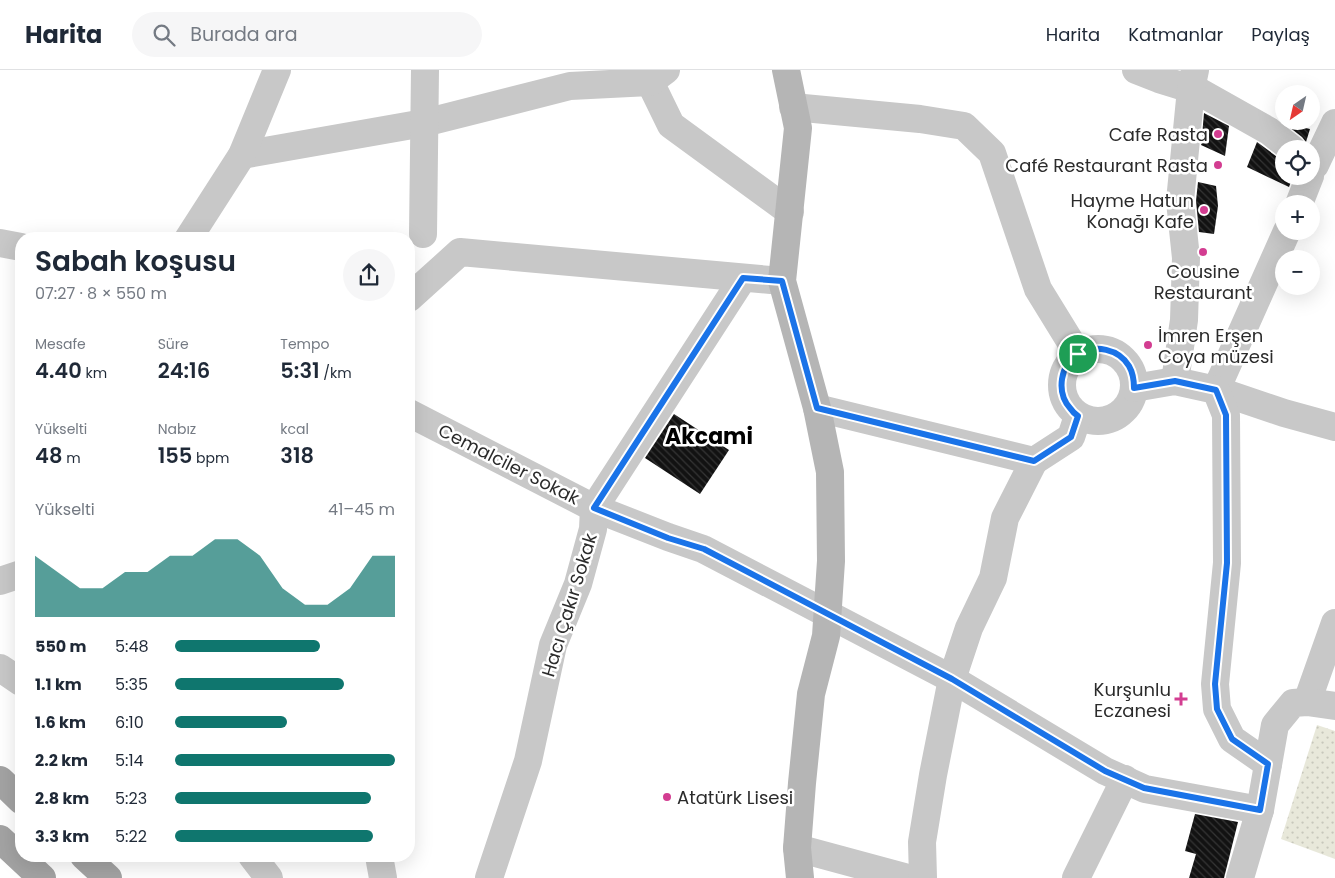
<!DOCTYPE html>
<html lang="tr">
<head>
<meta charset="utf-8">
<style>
	body { margin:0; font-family:Poppins,sans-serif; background:#f6f6f7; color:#1f2937; height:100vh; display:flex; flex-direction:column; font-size:19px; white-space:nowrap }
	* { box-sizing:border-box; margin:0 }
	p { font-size:16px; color:#747a83 }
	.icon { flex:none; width:28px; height:28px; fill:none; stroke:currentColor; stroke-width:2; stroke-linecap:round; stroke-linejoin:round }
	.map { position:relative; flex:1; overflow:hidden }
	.drawer { position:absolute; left:15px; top:162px; width:400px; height:630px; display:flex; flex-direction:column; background:#fff; border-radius:20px; box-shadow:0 5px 20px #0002 }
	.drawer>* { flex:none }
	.needle { width:32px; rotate:214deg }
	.controls { position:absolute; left:1275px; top:15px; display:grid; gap:10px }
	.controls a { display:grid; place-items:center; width:45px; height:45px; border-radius:50%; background:#fff; box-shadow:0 5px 20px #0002; font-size:25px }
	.pin { position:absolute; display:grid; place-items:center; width:42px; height:42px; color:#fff; margin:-21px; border:2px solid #fff; border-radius:50%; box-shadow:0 1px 5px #0007 }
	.round { display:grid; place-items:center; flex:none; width:52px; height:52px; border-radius:26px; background:#f6f6f7 }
	.headline { display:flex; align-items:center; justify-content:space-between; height:85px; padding:0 20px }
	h1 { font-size:28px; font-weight:600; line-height:38px }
	.figures { display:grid; grid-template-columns:repeat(3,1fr); gap:8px; height:85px; padding:5px 20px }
	.figures div { display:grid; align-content:center }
	.figures b { font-size:21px; font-weight:600 }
	.figures small { font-size:14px; font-weight:400 }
	.figures p { font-size:14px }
	.chart { height:140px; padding:10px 20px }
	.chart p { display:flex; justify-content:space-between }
	.chart svg { width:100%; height:90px; margin-top:5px; fill:#0f766e; opacity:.7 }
	ul { padding:0 20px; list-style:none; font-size:16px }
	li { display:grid; grid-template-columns:80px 60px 1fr; align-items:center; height:38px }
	li i { height:12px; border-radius:6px; background:#0f766e }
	header { display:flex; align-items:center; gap:30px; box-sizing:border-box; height:70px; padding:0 25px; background:#fff; border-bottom:1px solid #e0e1e3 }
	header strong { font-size:24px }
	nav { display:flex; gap:28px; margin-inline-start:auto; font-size:18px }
	.search { width:350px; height:45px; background:#f6f6f7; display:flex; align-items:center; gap:12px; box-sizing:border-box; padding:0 18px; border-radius:28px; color:#747a83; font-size:19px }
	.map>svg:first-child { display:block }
	.green { fill:url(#green-dots) }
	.building { fill:url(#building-back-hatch) }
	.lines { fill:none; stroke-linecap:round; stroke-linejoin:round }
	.street { stroke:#c8c8c8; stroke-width:28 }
	.secondary { stroke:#b5b5b5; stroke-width:28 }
	.primary { stroke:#a3a3a3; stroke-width:28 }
	.route-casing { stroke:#fff; stroke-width:10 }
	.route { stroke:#1a73e8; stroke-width:6 }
	.poi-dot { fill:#d33d91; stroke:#fff; stroke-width:2 }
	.labels { text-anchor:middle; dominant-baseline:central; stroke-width:5; stroke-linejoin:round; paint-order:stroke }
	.poi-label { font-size:18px; fill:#2b2b2b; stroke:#fff; text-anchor:end }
	.street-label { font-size:18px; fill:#2b2b2b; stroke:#fff }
	.district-label { font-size:22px; font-weight:bold; fill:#000; stroke:#fff }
</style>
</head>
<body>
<header>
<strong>Harita</strong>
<div class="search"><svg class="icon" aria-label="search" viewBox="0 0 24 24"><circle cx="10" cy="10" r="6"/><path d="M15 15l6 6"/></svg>Burada ara</div>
<nav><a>Harita</a><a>Katmanlar</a><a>Paylaş</a></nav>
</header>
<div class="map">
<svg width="1335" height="808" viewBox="0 0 1335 808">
	<defs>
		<pattern id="green-dots" width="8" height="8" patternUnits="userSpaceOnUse" patternTransform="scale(1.25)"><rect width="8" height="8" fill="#e8e8da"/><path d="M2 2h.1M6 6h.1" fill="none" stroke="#c7c7bb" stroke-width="1.8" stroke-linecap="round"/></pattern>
		<pattern id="building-back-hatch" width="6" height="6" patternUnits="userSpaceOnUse" patternTransform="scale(1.25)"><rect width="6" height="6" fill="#121212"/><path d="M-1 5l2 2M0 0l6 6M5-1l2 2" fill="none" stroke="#353535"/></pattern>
	</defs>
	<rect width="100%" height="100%" fill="#fff"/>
	<path class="green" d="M1317,655L1335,661V789L1281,769Z"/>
	<g class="building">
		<path d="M1204,43L1229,56L1225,86L1201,75L1204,67L1202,66Z"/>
		<path d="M1284,53L1310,59L1306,72L1302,67Z"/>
		<path d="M1257,72L1284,92V106H1293L1289,117L1247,97Z"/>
		<path d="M1198,112L1216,116L1218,136L1214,164L1199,162L1196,131Z"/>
		<path d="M674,344L729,380L700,424L645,388Z"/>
		<path d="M1195,744L1238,752L1224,808H1189L1196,784L1185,781Z"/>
	</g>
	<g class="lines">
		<g class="street">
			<path d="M1136,0L1159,9L1198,21L1269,61L1292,79"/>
			<path d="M650,12L671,55L790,142"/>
			<path d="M793,37L920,49L964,56L992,83L1038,219L1078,284"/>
			<path d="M242,85L424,53L570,16L650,12L666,0"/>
			<path d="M1311,92L1315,95L1335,53"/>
			<path d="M1299,134L1310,106"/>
			<path d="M1287,161L1216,320L1284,343L1335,357"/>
			<path d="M423,164L425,0"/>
			<path d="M188,169L242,85L277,0"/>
			<path d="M0,173L21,177"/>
			<path d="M409,228L460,182L782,211"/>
			<circle cx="1098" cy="315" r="36"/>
			<path d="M1175,311L1184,250L1186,188L1180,131L1191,19L1195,0"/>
			<path d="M1134,318L1175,311L1216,320L1226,345L1227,493L1215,614L1217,639L1232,669L1268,694"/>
			<path d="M817,338L1034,391L1071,367L1078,346"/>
			<path d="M409,343L594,438L668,467L703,479L952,609L1105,701L1145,719L1260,740"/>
			<path d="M0,511L21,504"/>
			<path d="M0,598L21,612"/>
			<path d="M1307,632L1335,553"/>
			<path d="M797,778L908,808"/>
			<path d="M252,786L269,808"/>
			<path d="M379,786L383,808"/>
			<path d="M489,808L528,691L553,575L578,514L593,459L594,438L743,208"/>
			<path d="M923,808L922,772L933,705L952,609L969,558L993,508L1005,448L1034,391"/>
			<path d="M1076,808L1125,709"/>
			<path d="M1240,808L1260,740L1275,655L1293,633L1307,632L1335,636"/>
		</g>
		<path class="secondary" d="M786,0L798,58L782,211L817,338L830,402L831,491L826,566L811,624L802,713L797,778L800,808"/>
		<g class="primary">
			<path d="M0,710L21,730"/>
			<path d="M0,769L42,808"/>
			<path d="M84,786L108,808"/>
		</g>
	</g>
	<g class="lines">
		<g class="route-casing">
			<path id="route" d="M743,208L782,211L817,338L1034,391L1071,367L1078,346C1075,344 1072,341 1070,338C1056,322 1060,295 1078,284C1095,274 1119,279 1129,296C1133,303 1134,311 1134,318L1175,311L1216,320L1226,345L1227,493L1215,614L1217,639L1232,669L1268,694L1260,740L1144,718L1105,701L952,609L704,479L668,468L594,438Z"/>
		</g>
		<use href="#route" class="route"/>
	</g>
	<g class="poi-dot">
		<circle cx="1218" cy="64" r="5"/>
		<circle cx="1218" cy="95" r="5"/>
		<circle cx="1204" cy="140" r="5"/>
		<circle cx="1203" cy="182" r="5"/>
		<circle cx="1148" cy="275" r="5"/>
		<path d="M1178.5 621.5h5v5h5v5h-5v5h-5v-5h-5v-5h5z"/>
		<circle cx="667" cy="727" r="5"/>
	</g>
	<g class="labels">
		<g class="poi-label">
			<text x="1208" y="64">Cafe Rasta</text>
			<text x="1208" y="95">Café Restaurant Rasta</text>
			<text x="1194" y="130">Hayme Hatun<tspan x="1194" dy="21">Konağı Kafe</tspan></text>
			<text x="1203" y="201" text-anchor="middle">Cousine<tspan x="1203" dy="21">Restaurant</tspan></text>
			<text x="1158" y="265" text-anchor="start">İmren Erşen<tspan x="1158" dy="21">Coya müzesi</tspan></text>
			<text x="1171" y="619">Kurşunlu<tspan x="1171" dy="21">Eczanesi</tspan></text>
			<text x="677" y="727" text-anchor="start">Atatürk Lisesi</text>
		</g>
		<g class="street-label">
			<text transform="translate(509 394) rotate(27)">Cemalciler Sokak</text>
			<text transform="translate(569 535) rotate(-73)">Hacı Çakır Sokak</text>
		</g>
		<g class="district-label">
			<text x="709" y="366">Akcami</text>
		</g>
	</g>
</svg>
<div class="controls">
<a><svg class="needle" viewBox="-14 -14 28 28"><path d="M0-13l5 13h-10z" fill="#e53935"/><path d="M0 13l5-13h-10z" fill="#747a83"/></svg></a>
<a><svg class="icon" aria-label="locate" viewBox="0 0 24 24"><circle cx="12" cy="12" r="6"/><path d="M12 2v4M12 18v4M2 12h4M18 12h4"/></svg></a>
<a>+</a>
<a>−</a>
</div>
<div class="pin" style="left:1078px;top:284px;background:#1e9e55"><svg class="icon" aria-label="arrive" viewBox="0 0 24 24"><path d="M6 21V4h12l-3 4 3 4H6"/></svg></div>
<section class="drawer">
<div class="headline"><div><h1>Sabah koşusu</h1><p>07:27 · 8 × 550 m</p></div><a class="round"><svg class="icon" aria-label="share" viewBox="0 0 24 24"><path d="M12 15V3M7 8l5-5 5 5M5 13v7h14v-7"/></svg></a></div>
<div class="figures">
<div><p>Mesafe</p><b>4.40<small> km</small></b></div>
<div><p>Süre</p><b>24:16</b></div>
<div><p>Tempo</p><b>5:31<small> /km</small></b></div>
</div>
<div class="figures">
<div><p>Yükselti</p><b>48<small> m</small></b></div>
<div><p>Nabız</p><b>155<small> bpm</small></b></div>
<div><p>kcal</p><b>318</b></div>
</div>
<div class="chart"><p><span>Yükselti</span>41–45 m</p>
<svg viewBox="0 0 160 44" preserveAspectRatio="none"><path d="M0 44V14L10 22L20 30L30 30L40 22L50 22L60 14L70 14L80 6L90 6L100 14L110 30L120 38L130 38L140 30L150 14L160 14V44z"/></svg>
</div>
<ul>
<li><b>550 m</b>5:48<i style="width:66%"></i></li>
<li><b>1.1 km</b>5:35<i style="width:77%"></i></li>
<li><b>1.6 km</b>6:10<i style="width:51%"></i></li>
<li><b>2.2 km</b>5:14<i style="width:100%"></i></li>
<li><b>2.8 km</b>5:23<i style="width:89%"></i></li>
<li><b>3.3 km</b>5:22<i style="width:90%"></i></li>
</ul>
</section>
</div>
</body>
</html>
